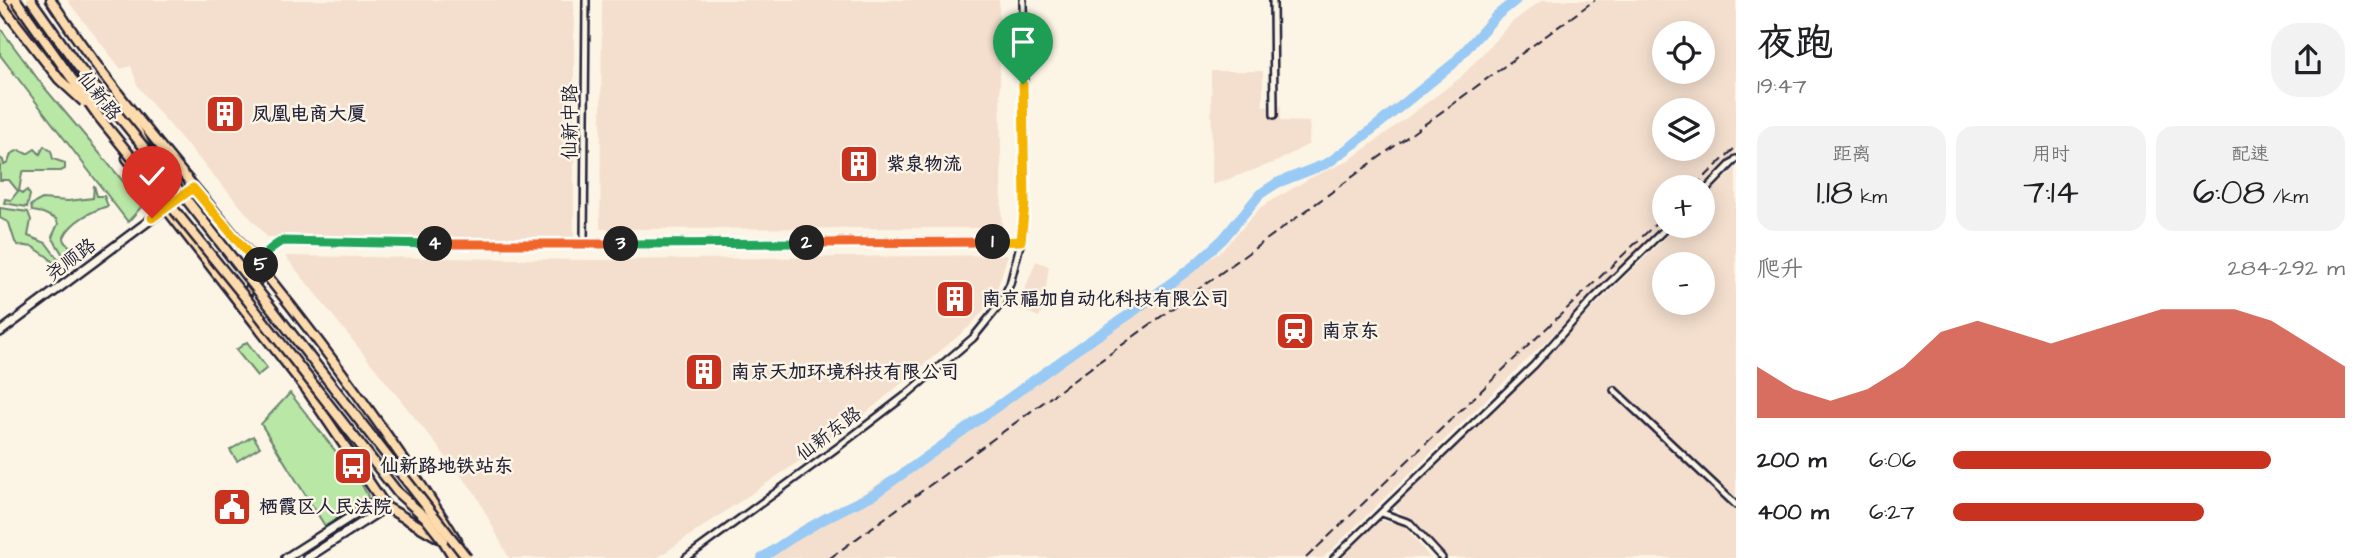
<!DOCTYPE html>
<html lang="zh">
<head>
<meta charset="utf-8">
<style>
	body { margin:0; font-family:"Architects Daughter","LXGW WenKai TC",sans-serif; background:#f2f2f2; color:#202124; height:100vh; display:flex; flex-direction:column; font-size:26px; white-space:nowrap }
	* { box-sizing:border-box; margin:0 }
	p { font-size:23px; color:#757577 }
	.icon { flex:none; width:38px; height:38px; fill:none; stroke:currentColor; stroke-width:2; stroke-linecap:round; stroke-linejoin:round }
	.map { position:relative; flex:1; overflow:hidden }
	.side { display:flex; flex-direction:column; background:#fff; width:630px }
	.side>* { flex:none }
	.fabs { position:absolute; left:1652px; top:21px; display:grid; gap:14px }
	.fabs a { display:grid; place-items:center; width:63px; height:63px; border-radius:50%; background:#fff; box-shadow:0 4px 18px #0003; font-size:35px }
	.pin { position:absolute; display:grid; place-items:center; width:60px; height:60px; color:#fff; margin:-72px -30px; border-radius:50% 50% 50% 0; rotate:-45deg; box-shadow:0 0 7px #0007 }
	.pin .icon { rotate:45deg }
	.km { position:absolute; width:35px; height:35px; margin:-18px; border-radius:50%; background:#222; color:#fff; font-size:19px; line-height:35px; text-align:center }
	.round { display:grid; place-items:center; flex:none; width:74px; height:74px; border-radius:28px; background:#f2f2f2 }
	.overview { display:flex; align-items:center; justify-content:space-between; height:119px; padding:0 21px }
	h1 { font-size:38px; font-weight:600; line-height:52px }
	.metrics { display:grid; grid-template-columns:repeat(3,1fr); gap:10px; height:119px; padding:7px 21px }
	.metrics div { display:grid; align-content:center; border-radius:18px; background:#f2f2f2; text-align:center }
	.metrics b { font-size:35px; font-weight:600 }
	.metrics small { font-size:19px; font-weight:400 }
	.metrics p { font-size:19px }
	.chart { height:196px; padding:14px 21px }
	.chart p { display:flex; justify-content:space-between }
	.chart svg { width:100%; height:126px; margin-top:7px; fill:#c8321e; opacity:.7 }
	ul { padding:0 21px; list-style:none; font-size:23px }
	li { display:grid; grid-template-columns:112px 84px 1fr; align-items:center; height:52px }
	li i { height:18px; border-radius:9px; background:#c8321e }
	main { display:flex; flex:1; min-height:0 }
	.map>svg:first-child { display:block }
	.built { fill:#f4dfce; fill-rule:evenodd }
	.green { fill:#b8e7a6; stroke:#6d8470; stroke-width:2 }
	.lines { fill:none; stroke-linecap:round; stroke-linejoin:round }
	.river { stroke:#98caf5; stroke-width:10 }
	.street-casing { stroke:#22223b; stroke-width:10 }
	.secondary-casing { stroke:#22223b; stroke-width:12 }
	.primary-casing { stroke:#22223b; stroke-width:13 }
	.street { stroke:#fcf5e5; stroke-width:5 }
	.secondary { stroke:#fcf5e5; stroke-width:7 }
	.primary { stroke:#fedbac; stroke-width:8 }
	.rail { stroke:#22223b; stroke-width:2; stroke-dasharray:10 5; stroke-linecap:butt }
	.primary-bridge-casing { stroke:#22223b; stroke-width:13; stroke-linecap:butt }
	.primary-bridge { stroke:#fedbac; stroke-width:8 }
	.split-1-casing { stroke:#fff; stroke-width:14 }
	.split-2-casing { stroke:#fff; stroke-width:14 }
	.split-3-casing { stroke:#fff; stroke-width:14 }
	.split-4-casing { stroke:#fff; stroke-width:14 }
	.split-5-casing { stroke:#fff; stroke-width:14 }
	.split-6-casing { stroke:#fff; stroke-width:14 }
	.split-1 { stroke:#f5b400; stroke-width:9 }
	.split-2 { stroke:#f0652b; stroke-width:9 }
	.split-3 { stroke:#22a559; stroke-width:9 }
	.split-4 { stroke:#f0652b; stroke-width:9 }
	.split-5 { stroke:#22a559; stroke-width:9 }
	.split-6 { stroke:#f5b400; stroke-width:9 }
	.labels { text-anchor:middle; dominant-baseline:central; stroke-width:5; stroke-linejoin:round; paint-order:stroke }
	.street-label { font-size:19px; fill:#22223b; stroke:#fcf5e5 }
	.poi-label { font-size:19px; font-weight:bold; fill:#22223b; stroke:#fcf5e5; text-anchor:start }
</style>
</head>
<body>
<main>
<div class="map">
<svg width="1736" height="558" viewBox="0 0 1736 558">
	<rect width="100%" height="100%" fill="#fcf5e5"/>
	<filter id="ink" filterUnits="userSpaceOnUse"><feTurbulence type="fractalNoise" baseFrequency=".0143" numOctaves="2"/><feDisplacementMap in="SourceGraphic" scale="14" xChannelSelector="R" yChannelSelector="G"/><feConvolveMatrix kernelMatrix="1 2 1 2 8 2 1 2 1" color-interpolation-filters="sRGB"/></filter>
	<g filter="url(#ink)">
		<g class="built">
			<path d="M67,0H574V237H267L155,108L137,85L131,66L121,69Z"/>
			<path d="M602,0H999L1002,228L600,229Z"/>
			<path d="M1542,0H1736V157L1703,189L1664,187L1665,226L1323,558H769L800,532L970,428L1221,251L1261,207L1310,178L1348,161L1460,78L1511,23ZM1664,33H1703V72H1664ZM1664,110H1703V149H1664Z"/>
			<path d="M1211,71H1263V106H1281V121L1310,122L1309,144L1276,162L1212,185Z"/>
			<path d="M1736,168V558H1447L1392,504L1677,226H1703V200ZM1664,264H1703V303H1664Z"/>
			<path d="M1008,255L994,299L968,328L848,428L657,558H509L475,493L285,256L598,260Z"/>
			<path d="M1036,261L1049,266L1043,310L1039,317L1017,308Z"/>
			<path d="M1380,520L1404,525L1430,558H1338Z"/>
		</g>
		<g class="green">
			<path d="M0,28L43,86L143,205L128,222L0,55Z"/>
			<path d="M44,146L51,151L53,159L65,163V169L61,171H24L22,173L19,191L23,193L27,190L30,195L27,207L4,203L5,199L11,200L18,191L9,180H0V158L3,160L4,165L8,163L11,154L19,150L27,154L35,149L40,154Z"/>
			<path d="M94,185L97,196H104L108,206C92,211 71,221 64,237L65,243L73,248L70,256L63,255L52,237L58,224L56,219L43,213L32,211L31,205L42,199L68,201L93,198Z"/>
			<path d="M0,208L28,212L31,220L28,236L46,243L60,262L56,266L48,257L33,247L18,245L15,242L9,223L0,218Z"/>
			<path d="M247,342L267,368L257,376L236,350Z"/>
			<path d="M290,393L362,485L368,496L364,503L325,526L261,424Z"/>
			<path d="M253,436L260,447L237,461L230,450Z"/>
		</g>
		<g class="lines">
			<path class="river" d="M762,558C797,533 834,512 873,495L1079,348L1130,314L1196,264L1223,239L1260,194L1277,183L1328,163L1354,144L1453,64L1496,16L1516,0"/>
			<g class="street-casing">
				<g id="street">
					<path d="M1273,0L1274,115"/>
					<path d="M1703,193L1736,159"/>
					<path d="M584,244L586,0"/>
					<path d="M262,269C258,255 271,247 282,241L443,245L1021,241"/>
					<path d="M1614,390L1736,505"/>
					<path d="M1382,513L1410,523L1442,558"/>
					<path d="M686,558L838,447L906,395L973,338L998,307L1010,284L1021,241L1025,204L1023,0"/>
					<path d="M1334,558L1534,365L1593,299L1668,226"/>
				</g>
			</g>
			<g class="secondary-casing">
				<g id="secondary">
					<path d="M0,332L193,188"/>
					<path d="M286,558L380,498"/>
					<path d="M307,558L386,507"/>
				</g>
			</g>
			<g class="primary-casing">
				<g id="primary">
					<path d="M10,0L49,58L72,87"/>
					<path d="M51,0C114,97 192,182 264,272C333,358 399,448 457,541"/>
					<path d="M126,110L147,148"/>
					<path d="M127,158L307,390L386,507L443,540L454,558"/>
					<path d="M242,299L264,272"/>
				</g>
			</g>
			<use href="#street" class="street"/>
			<use href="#secondary" class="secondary"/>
			<use href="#primary" class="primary"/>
			<g class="rail">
				<path d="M1694,187L1736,147"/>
				<path d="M830,558L1595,0"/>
				<path d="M1306,558L1664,216"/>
			</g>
			<g class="primary-bridge-casing">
				<g id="primary-bridge">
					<path d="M16,0L99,117L248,301L398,493L425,517L443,540"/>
					<path d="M31,0L77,65L183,195L467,558"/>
					<path d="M0,3L59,79L84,102"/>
				</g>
			</g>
			<use href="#primary-bridge" class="primary-bridge"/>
		</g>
	</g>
	<g class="lines" filter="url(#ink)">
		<g class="split-1-casing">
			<path id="split-1" d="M993,242L1021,241L1025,204L1023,84"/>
		</g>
		<g class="split-2-casing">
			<path id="split-2" d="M807,243L993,242"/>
		</g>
		<g class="split-3-casing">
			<path id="split-3" d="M621,244L807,243"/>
		</g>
		<g class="split-4-casing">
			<path id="split-4" d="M435,244H621"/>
		</g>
		<g class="split-5-casing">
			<path id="split-5" d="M261,265C263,253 272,247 282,241L435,244"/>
		</g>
		<g class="split-6-casing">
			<path id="split-6" d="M152,218L193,188L264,272L261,265"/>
		</g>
		<use href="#split-1" class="split-1"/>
		<use href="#split-2" class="split-2"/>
		<use href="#split-3" class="split-3"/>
		<use href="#split-4" class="split-4"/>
		<use href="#split-5" class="split-5"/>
		<use href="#split-6" class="split-6"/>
	</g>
	<defs>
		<g id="building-square" transform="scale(2.0125)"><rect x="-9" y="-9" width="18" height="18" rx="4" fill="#c8321e" stroke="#fcf5e5"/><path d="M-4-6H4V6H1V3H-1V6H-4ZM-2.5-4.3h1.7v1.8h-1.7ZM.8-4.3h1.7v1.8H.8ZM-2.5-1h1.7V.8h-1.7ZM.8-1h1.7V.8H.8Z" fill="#fff"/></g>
		<g id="station-square" transform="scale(2.0125)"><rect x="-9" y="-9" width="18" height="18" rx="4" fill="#c8321e" stroke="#fcf5e5"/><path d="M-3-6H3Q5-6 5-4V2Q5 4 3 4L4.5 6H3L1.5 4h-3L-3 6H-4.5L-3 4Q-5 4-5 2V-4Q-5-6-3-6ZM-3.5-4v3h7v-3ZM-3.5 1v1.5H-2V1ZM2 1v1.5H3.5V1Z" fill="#fff"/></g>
		<g id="bus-square" transform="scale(2.0125)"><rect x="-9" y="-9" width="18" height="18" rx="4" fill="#c8321e" stroke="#fcf5e5"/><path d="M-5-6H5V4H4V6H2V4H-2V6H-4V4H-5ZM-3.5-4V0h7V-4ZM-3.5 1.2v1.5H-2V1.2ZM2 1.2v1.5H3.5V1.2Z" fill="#fff"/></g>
		<g id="civic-square" transform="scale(2.0125)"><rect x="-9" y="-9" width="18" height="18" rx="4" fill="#c8321e" stroke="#fcf5e5"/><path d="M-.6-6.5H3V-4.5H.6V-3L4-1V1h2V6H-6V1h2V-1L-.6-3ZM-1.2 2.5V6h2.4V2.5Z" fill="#fff"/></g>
	</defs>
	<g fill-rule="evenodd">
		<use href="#building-square" x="225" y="114"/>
		<use href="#building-square" x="859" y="164"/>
		<use href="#building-square" x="955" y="299"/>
		<use href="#station-square" x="1295" y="331"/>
		<use href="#building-square" x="704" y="372"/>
		<use href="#bus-square" x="353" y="466"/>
		<use href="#civic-square" x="232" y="507"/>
	</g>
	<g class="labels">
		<g class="street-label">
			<text transform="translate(99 96) rotate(52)">仙新路</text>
			<text transform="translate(570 122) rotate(-90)">仙新中路</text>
			<text transform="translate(71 260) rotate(-37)">尧顺路</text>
			<text transform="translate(829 434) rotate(-37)">仙新东路</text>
		</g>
		<g class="poi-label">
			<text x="252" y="114">凤凰电商大厦</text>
			<text x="886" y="164">紫泉物流</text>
			<text x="982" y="299">南京福加自动化科技有限公司</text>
			<text x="1322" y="331">南京东</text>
			<text x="731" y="372">南京天加环境科技有限公司</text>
			<text x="380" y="466">仙新路地铁站东</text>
			<text x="259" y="507">栖霞区人民法院</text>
		</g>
	</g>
</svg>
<div class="fabs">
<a><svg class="icon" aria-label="locate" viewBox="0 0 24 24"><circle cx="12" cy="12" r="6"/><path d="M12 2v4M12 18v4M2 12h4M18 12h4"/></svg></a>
<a><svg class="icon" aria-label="layers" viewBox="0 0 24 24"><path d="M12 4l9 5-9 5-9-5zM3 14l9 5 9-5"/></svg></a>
<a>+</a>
<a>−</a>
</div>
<div class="pin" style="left:1023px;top:84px;background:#1e9e55"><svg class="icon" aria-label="arrive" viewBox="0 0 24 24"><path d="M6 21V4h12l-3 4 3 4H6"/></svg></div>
<div class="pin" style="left:152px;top:218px;background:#d93025"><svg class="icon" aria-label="check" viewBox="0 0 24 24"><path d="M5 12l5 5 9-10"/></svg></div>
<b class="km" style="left:993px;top:242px">1</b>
<b class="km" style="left:807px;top:243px">2</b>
<b class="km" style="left:621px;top:244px">3</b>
<b class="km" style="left:435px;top:244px">4</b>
<b class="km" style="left:261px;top:265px">5</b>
</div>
<section class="side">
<div class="overview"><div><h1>夜跑</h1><p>19:47</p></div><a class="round"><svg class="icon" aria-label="share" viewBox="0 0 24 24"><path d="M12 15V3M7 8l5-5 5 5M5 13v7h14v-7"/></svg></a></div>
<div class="metrics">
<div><p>距离</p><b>1.18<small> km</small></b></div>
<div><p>用时</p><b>7:14</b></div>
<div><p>配速</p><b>6:08<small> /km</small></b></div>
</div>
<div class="chart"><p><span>爬升</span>284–292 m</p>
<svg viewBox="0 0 160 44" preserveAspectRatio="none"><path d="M0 44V26L10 34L20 38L30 34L40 26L50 14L60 10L70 14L80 18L90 14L100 10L110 6L120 6L130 6L140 10L150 18L160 26V44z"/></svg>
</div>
<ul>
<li><b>200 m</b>6:06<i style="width:81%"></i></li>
<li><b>400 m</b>6:27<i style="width:64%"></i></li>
</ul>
</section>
</main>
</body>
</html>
